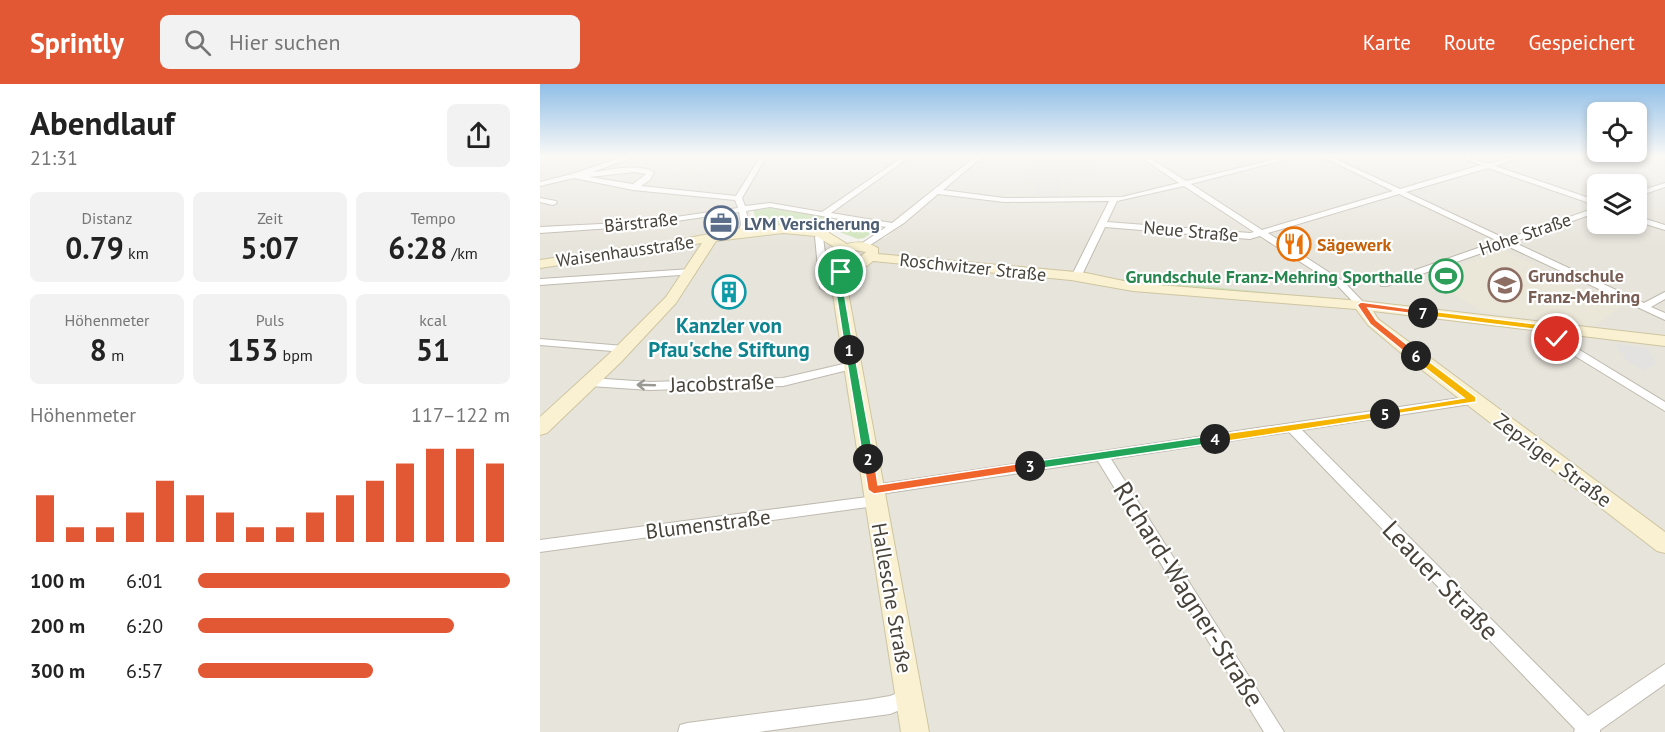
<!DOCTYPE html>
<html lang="de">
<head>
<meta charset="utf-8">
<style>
	body { margin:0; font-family:"PT Sans",sans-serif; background:#f2f2f2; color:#222; height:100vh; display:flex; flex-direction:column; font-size:22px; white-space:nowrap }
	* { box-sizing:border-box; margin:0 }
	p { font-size:20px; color:#767676 }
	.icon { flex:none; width:33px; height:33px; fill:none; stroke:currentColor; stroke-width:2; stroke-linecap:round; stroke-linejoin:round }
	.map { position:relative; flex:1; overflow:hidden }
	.drawer { display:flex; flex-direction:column; background:#fff; width:540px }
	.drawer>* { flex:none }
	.fabs { position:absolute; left:1047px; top:18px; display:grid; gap:12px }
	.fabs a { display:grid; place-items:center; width:60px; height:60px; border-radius:9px; background:#fff; box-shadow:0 3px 9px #0003; font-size:30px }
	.pin { position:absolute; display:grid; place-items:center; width:51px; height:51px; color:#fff; margin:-26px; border:3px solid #fff; border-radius:50%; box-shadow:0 2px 6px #0007 }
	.km { position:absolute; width:30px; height:30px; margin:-15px; border-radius:50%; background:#222; color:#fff; font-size:16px; line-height:30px; text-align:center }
	.round { display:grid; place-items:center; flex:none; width:63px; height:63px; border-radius:9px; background:#f2f2f2 }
	.headline { display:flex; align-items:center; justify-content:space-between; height:102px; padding:0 30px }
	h1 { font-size:33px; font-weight:800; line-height:45px }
	.metrics { display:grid; grid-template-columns:repeat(3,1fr); gap:9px; height:102px; padding:6px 30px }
	.metrics div { display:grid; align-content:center; border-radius:9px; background:#f2f2f2; text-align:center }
	.metrics b { font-size:30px; font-weight:800 }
	.metrics small { font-size:16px; font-weight:400 }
	.metrics p { font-size:16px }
	.chart { height:168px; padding:12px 30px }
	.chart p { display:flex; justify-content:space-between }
	.chart svg { width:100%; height:108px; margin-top:6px; stroke:#e25835; stroke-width:6 }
	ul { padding:0 30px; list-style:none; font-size:20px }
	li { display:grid; grid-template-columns:96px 72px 1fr; align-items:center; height:45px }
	li i { height:15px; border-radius:8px; background:#e25835 }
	header { display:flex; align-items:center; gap:36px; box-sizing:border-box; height:84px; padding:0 30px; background:#e25835; color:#fff }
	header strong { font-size:28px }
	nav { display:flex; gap:33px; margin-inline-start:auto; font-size:21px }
	.search { width:420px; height:54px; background:#f2f2f2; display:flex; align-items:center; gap:15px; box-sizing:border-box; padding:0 21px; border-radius:9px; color:#767676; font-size:22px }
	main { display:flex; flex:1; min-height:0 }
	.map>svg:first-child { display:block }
	.residential { fill:#e7e4db; fill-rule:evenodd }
	.education { fill:#ebe7d8 }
	.green { fill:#cee3ba }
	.parking { fill:#e4e2e0 }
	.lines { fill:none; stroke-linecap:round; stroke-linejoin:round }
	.street-casing { stroke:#bfbaaf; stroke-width:2 }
	.secondary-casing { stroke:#cec5a1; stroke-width:2 }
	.street { fill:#fff; fill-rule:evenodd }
	.secondary { fill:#f9f1d1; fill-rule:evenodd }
	.oneway { stroke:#9a9893 }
	.split-1 { fill:#22a559; stroke:#fff; stroke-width:1.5 }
	.split-2 { fill:#22a559; stroke:#fff; stroke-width:1.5 }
	.split-3 { fill:#f0652b; stroke:#fff; stroke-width:1.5 }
	.split-4 { fill:#22a559; stroke:#fff; stroke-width:1.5 }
	.split-5 { fill:#f5b400; stroke:#fff; stroke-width:1.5 }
	.split-6 { fill:#f5b400; stroke:#fff; stroke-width:1.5 }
	.split-7 { fill:#f0652b; stroke:#fff; stroke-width:1.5 }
	.split-8 { fill:#f5b400; stroke:#fff; stroke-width:1.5 }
	.labels { text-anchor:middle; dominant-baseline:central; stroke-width:4.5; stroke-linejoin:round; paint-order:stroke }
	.far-street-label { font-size:18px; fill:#48433a; stroke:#fff }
	.far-service-label { font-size:18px; font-weight:bold; fill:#4e5e75; stroke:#fff; text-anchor:start }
	.far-food-label { font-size:18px; font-weight:bold; fill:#c56008; stroke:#fff; text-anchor:start }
	.far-education-label { font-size:18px; font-weight:bold; fill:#785e54; stroke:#fff; text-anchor:start }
	.far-leisure-label { font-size:18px; font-weight:bold; fill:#27864d; stroke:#fff; text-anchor:end }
	.culture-label { font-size:21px; font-weight:bold; fill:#0d838f; stroke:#fff }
	.street-label { font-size:21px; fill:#48433a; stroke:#fff }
	.near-street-label { font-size:26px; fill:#48433a; stroke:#fff }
</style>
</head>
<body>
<header>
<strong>Sprintly</strong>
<div class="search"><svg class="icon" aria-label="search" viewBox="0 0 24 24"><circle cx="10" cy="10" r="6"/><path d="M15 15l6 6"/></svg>Hier suchen</div>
<nav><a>Karte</a><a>Route</a><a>Gespeichert</a></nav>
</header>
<main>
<section class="drawer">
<div class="headline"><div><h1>Abendlauf</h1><p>21:31</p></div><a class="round"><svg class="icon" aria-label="share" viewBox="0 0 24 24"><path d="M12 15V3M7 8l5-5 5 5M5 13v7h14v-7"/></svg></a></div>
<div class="metrics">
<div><p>Distanz</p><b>0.79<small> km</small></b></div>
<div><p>Zeit</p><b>5:07</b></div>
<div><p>Tempo</p><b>6:28<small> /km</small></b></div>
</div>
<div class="metrics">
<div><p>Höhenmeter</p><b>8<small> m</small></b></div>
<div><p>Puls</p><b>153<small> bpm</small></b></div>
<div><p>kcal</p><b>51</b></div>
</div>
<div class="chart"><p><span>Höhenmeter</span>117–122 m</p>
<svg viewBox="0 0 160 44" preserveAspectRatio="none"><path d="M5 44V25M15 44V38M25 44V38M35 44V32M45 44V19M55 44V25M65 44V32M75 44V38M85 44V38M95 44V32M105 44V25M115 44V19M125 44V12M135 44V6M145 44V6M155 44V12"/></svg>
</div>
<ul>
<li><b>100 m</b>6:01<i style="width:100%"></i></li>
<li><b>200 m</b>6:20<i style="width:82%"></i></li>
<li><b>300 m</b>6:57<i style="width:56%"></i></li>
</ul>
</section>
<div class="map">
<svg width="1125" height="648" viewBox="0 0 1125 648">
	<rect width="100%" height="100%" fill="#f4f2ec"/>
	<path class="residential" d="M14,72H1125V648H0V75ZM1058,100H1096V140H1058ZM227,119L360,140V141L345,154L298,164L291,157L265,147L214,149L208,121Z"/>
	<g class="education">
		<path d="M128,72H212L214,78L213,81L183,85L169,84L149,92L117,84L139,74Z"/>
		<path d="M963,166L985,177L1080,223L1053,242L944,228L885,194Z"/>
	</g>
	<g class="green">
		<path d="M225,123L343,142L324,154L318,155L281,141L262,139L217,141L213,125Z"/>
		<path d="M563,195H593L795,215L598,201Z"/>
	</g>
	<g class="parking">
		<path d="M504,72H541L535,79L545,76L561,86L520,96L518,112H495L499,95L483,93Z"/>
		<path d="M1076,260L1106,264L1117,280L1103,286L1083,274L1086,272L1081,269Z"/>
	</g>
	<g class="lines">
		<g class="street-casing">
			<g id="street">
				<path d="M0,72H9L0,75Z"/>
				<path d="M86,72H96L53,88C71,86 97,79 114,88L110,96L101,102L196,112L217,78V72H223V78L202,114L205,122L230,119L282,128L364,72H371L291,129L352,139L436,72H443L403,106L464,114L582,113L639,99L599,72H607L646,97L748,72H759L651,100L722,146L853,107L781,72H789L860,105L941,81L918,72C929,72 941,80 950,79C962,77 971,72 983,72L955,82L1058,117V122L948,84L866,108L966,155L1058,123V128L973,158L1104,219L1125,208V215L1111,223L1125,229V236L965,161L847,202H841V198L958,157L859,110L728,149L804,198L826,221L821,224L818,223L798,202L720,152L710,155L565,143L541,193L539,195H533L531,193L569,117L464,118L398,110L364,139L324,165L320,162L321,160L346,143L230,123L206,127L209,140L207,148L203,151L199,148L201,140L199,128L101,142L0,149V143L101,138L198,124L195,116L93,106L34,94L0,102V98L32,90ZM95,88L106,90L93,100L49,93ZM644,102L714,148L710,149L567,138L577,117Z"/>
				<path d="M1119,72H1125V75L1120,73Z"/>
				<path d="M1125,99V103L1096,113V108Z"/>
				<path d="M0,114L16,117L17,119L13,121L0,118Z"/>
				<path d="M1096,132L1125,141V146L1096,137Z"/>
				<path d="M280,147L287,149L283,153L289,201L302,200V204L285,207L280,204L275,153Z"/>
				<path d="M151,185L156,188L154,190L0,201V195Z"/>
				<path d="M1012,242L1016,243L1025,257L1125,318V327L1017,261L1007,245Z"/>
				<path d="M0,255L84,262L89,265L84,268L0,261Z"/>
				<path d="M312,278L316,280L318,282L316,284L243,302L110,306L50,302L44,298L50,294L110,298L243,294Z"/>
				<path d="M933,312L937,313L939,316L937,319L762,346L1048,632L1125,580V600L1060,646V648H1034L1035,645L749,348L571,375L744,648H724L558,377L334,411L329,410L327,406L329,402L334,401Z"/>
				<path d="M335,412L340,413L342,417L340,421L335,422L0,468V456Z"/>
				<path d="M369,605L375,608L378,614L375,620L350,630L219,648H138L140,641L147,639L326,616L350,612Z"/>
			</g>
		</g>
		<g class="secondary-casing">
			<path id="secondary" d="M243,141L283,145L307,160C318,157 328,158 338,164V170L546,189L593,199L821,217L1125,252V262L833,227L838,235L1125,448V469L1117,467L873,279L828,241L816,225L593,207L531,196L333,177L327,182L310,185L306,197L389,648H361L293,211L292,197L296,183L286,177V173L294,163L276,152L243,149L176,157L136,219L81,278L7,349L0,351V333L69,270L126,213L162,159L0,184V176L138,156L195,145ZM314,166L326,168L315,177L300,175L304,169Z"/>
		</g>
		<use href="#street" class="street"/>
		<use href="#secondary" class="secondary"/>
	</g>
	<defs><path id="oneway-shaft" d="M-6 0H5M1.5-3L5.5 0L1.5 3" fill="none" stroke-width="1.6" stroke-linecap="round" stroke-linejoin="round" transform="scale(1.5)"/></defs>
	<use class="oneway" href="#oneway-shaft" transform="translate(106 301) rotate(-178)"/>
	<linearGradient id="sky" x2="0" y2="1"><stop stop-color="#91bfe8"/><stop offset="0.44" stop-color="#faf9f6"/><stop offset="1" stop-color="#faf9f6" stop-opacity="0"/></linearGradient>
	<rect width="1125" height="163" fill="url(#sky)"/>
	<path class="split-1" d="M299,186L305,188L303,202L314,266L309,268L305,266L295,202Z"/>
	<path class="split-2" d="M309,263L314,266L334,375L328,379L323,375L305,266Z"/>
	<path class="split-3" d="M328,371L334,375L338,401L490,378L495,382L490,386L334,410L328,406L323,375Z"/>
	<path class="split-4" d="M675,351L680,355L675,359L490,386L484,382L490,378Z"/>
	<path class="split-5" d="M845,327L849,328V332L675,359L670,355L675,351Z"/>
	<path class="split-6" d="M872,270H879L936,313V318L842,332V328L845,327L924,314L872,274Z"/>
	<path class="split-7" d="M821,218L886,227V231H883L828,224L836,236L879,270V274H872L830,240L817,221Z"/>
	<path class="split-8" d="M883,226L1012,242L1015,243L1021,255L1014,257L1009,247L880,231V227Z"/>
	<defs>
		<g id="office-ring" transform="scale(1.725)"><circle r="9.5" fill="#fff" stroke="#5c6f8a" stroke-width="1.5"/><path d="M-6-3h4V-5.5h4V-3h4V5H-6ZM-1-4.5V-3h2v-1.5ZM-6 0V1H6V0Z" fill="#5c6f8a"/></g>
		<g id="restaurant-ring" transform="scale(1.725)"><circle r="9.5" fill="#fff" stroke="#e8710a" stroke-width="1.5"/><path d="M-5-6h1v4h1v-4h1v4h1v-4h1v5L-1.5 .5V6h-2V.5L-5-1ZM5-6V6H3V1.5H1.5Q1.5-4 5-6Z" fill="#e8710a"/></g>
		<g id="stadium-ring" transform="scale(1.725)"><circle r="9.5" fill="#fff" stroke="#2e9e5b" stroke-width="1.5"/><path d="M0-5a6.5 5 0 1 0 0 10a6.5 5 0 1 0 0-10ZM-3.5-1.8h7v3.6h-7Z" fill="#2e9e5b"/></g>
		<g id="school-ring" transform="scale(1.725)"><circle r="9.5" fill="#fff" stroke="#8d6e63" stroke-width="1.5"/><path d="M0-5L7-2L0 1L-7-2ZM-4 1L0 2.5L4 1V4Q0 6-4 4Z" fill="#8d6e63"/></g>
		<g id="building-ring" transform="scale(1.725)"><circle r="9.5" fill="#fff" stroke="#0f9aa8" stroke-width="1.5"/><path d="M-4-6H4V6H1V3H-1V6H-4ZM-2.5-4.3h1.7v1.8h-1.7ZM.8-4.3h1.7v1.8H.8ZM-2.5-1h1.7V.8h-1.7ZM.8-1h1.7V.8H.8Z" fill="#0f9aa8"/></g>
	</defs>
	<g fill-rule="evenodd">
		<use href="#office-ring" x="181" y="139"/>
		<use href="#restaurant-ring" x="754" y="160"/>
		<use href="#stadium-ring" x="906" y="192"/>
		<use href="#school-ring" x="965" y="201"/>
		<use href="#building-ring" x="189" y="208"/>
	</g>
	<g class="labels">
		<g class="far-street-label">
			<text transform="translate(101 138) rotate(-6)">Bärstraße</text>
			<text transform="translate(651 147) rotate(5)">Neue Straße</text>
			<text transform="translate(985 150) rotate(-19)">Hohe Straße</text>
			<text transform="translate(85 167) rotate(-8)">Waisenhausstraße</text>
			<text transform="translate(433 183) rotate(6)">Roschwitzer Straße</text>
		</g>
		<g class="far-service-label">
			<text x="204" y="139">LVM Versicherung</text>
		</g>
		<g class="far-food-label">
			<text x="777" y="160">Sägewerk</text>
		</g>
		<g class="far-education-label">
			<text x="988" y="191">Grundschule<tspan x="988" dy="21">Franz-Mehring</tspan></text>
		</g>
		<g class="far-leisure-label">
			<text x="883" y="192">Grundschule Franz-Mehring Sporthalle</text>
		</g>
		<g class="culture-label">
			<text x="189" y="241">Kanzler von<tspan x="189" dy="24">Pfau'sche Stiftung</tspan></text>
		</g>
		<g class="street-label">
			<text transform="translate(182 299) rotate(-2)">Jacobstraße</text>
			<text transform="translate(1013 376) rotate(37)">Zepziger Straße</text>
			<text transform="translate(168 440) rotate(-7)">Blumenstraße</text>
			<text transform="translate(352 514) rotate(80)">Hallesche Straße</text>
		</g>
		<g class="near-street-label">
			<text transform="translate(901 496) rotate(46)">Leauer Straße</text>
			<text transform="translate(649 510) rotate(58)">Richard-Wagner-Straße</text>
		</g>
	</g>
</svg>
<div class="fabs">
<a><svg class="icon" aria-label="locate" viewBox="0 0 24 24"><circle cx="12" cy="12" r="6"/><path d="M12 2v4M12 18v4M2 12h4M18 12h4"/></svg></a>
<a><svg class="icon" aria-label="layers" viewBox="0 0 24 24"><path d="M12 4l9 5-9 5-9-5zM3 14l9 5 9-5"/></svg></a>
</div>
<div class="pin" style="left:301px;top:188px;background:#1e9e55"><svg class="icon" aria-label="arrive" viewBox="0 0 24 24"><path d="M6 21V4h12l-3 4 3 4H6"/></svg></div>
<div class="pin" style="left:1017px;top:255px;background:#d93025"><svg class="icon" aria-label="check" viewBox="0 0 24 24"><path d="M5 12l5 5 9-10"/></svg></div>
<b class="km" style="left:309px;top:266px">1</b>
<b class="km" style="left:328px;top:375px">2</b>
<b class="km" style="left:490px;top:382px">3</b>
<b class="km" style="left:675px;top:355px">4</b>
<b class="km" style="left:845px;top:330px">5</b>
<b class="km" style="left:876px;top:272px">6</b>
<b class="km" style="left:883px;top:229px">7</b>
</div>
</main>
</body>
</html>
